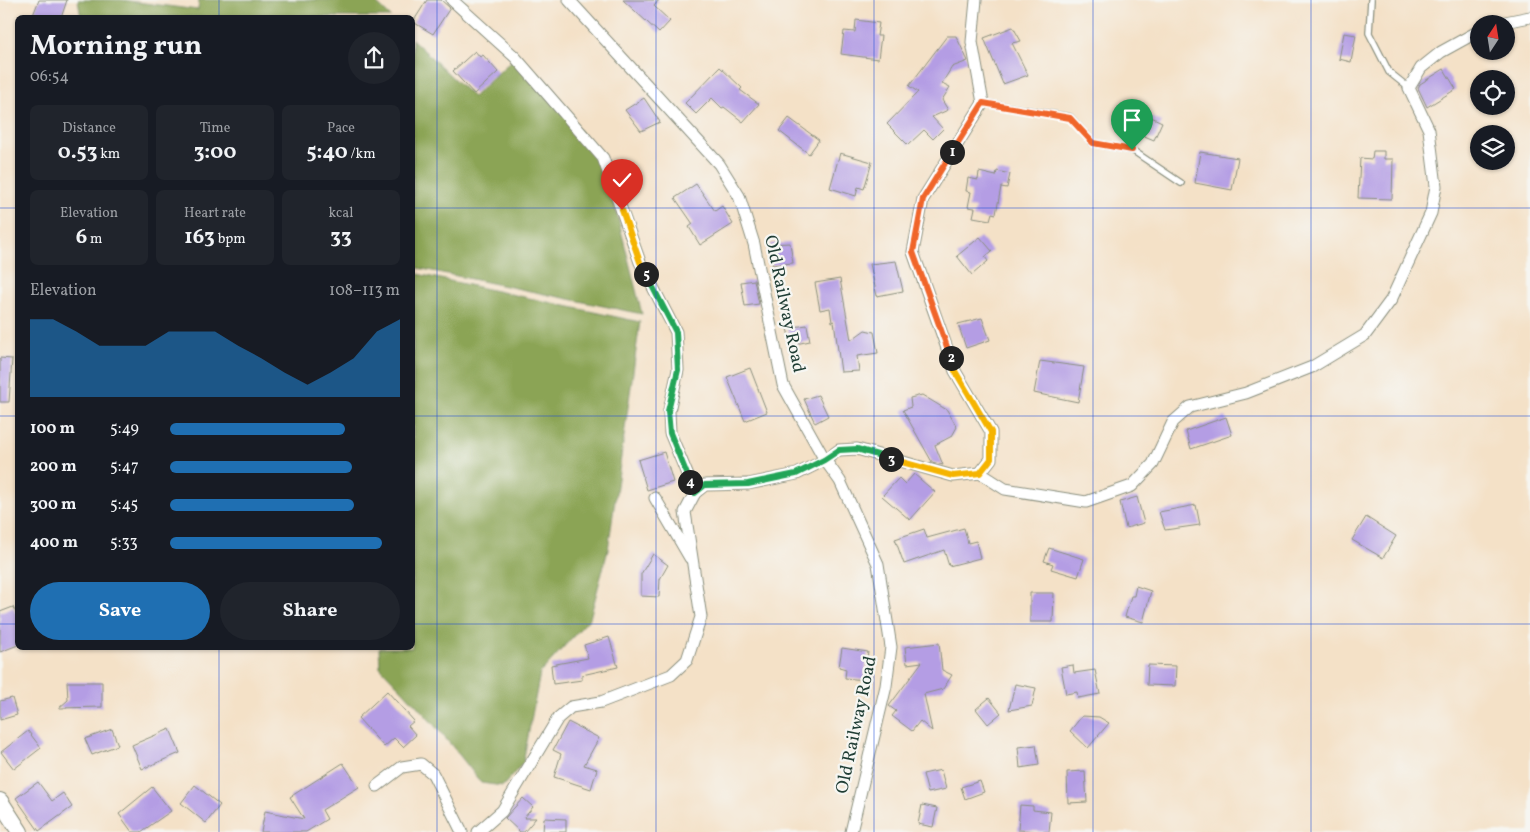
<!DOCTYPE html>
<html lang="en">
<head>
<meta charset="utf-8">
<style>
	body { margin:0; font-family:Vollkorn,serif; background:#20242c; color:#f1f3f6; height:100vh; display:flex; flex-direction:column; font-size:19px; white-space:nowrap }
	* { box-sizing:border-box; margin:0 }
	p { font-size:16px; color:#9ea1a6 }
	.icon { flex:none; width:28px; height:28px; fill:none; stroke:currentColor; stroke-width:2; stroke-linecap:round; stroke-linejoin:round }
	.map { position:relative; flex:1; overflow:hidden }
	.drawer { position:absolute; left:15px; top:15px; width:400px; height:635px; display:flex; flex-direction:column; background:#171b24; border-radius:8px; box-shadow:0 1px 4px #0004 }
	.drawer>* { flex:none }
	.needle { width:32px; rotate:12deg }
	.buttons { position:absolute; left:1470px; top:15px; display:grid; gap:10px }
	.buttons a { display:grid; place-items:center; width:45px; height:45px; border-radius:50%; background:#171b24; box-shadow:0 1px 4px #0004; font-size:25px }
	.pin { position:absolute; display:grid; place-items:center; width:42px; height:42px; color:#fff; margin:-51px -21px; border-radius:50% 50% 50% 0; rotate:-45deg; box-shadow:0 0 5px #0007 }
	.pin .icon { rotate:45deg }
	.km { position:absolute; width:25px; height:25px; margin:-12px; border-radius:50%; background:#222; color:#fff; font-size:14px; line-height:25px; text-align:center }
	.round { display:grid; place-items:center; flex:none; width:52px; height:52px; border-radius:26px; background:#20242c }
	.overview { display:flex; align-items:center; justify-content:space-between; height:85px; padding:0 15px }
	h1 { font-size:28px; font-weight:700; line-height:38px }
	.metrics { display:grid; grid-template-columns:repeat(3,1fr); gap:8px; height:85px; padding:5px 15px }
	.metrics div { display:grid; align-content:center; border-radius:8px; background:#20242c; text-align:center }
	.metrics b { font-size:21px; font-weight:700 }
	.metrics small { font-size:14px; font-weight:400 }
	.metrics p { font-size:14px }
	.chart { height:140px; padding:10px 15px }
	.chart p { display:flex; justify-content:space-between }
	.chart svg { width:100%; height:90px; margin-top:5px; fill:#1f6fb2; opacity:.7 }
	.action { display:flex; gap:10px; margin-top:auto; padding:10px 15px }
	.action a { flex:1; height:58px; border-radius:30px; background:#1f6fb2; color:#fff; font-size:20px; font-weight:700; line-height:58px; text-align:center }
	.action a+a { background:#20242c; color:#f1f3f6 }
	ul { padding:0 15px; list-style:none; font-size:16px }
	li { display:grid; grid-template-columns:80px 60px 1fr; align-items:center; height:38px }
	li i { height:12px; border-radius:6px; background:#1f6fb2 }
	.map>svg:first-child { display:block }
	.forest { fill:#8ba455; stroke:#557044 }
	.building { fill:#b49de4 }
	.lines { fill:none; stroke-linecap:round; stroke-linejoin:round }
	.lane-casing { stroke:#8a8f7e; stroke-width:8 }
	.street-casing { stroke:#8a8f7e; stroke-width:13 }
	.secondary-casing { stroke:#8a8f7e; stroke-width:18 }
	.lane { stroke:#fff; stroke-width:5.5 }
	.street { stroke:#fff; stroke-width:11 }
	.secondary { stroke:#fff; stroke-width:16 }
	.split-1-casing { stroke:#fff; stroke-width:10 }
	.split-2-casing { stroke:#fff; stroke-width:10 }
	.split-3-casing { stroke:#fff; stroke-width:10 }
	.split-4-casing { stroke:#fff; stroke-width:10 }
	.split-5-casing { stroke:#fff; stroke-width:10 }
	.split-6-casing { stroke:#fff; stroke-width:10 }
	.split-1 { stroke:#f0652b; stroke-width:6 }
	.split-2 { stroke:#f0652b; stroke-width:6 }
	.split-3 { stroke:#f5b400; stroke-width:6 }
	.split-4 { stroke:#22a559; stroke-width:6 }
	.split-5 { stroke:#22a559; stroke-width:6 }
	.split-6 { stroke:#f5b400; stroke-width:6 }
	.grid { fill:none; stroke:#1d4ed8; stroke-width:1; stroke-opacity:0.55 }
	.labels { text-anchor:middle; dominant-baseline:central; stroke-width:4.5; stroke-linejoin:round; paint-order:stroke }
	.street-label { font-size:18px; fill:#1f3d34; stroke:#f6f6f2 }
</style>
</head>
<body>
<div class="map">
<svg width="1530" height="832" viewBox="0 0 1530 832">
	<rect width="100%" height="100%" fill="#f6f6f2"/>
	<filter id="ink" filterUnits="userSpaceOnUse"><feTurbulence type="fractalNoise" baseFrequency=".02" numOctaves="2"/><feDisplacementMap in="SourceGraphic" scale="10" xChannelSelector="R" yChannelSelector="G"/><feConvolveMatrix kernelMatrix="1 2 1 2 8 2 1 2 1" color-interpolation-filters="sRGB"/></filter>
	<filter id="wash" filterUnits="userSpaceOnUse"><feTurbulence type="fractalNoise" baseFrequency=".0096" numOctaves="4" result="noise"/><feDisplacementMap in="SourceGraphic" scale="20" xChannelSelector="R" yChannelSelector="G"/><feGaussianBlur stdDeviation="1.12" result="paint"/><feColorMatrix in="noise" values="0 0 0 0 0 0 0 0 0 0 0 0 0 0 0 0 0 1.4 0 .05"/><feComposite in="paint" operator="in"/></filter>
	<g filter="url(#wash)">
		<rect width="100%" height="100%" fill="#f4e1c7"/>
		<g class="forest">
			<path d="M78,0H121L198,10L199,0H373L391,17H81Z"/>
			<path d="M412,39L473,97L515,57L603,158L642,314L413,267Z"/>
			<path d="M413,273L640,322L608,550L590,618L540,673L523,763L503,786L481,783C450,741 416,704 380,667L379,648H412Z"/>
		</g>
		<g id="blocks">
			<g class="building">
				<path d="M39,0H67L61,18H39L33,15Z"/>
				<path d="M427,0H441L450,8L433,34L413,22Z"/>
				<path d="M623,0H659L654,6L670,21L659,33Z"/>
				<path d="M856,20L879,23L877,36H881L878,59L841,54L844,31L855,32Z"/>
				<path d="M1013,27L1021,41L1012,43L1028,75L1003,84L984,38Z"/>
				<path d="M1344,33L1356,35L1351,62L1339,59Z"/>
				<path d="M947,36H956L968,61L952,67L942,83L950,87L942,100L948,110L932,117L943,129L933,139L924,130L908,145L887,124L918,92L909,86Z"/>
				<path d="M475,51L480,57L483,55L498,72L474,94L453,71Z"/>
				<path d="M720,67L742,88L740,90L759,104L743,122L724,107L722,108L712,98L696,114L685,103Z"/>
				<path d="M1444,69L1456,89L1427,107L1418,88L1420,84Z"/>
				<path d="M644,98L660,122L641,131L625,110Z"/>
				<path d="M1138,111L1162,122L1154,140L1130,130Z"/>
				<path d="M789,118L819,140L809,154L779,131Z"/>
				<path d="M1373,151H1384V159H1393L1392,199L1358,198L1360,158L1372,159Z"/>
				<path d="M1200,152L1238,158L1232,190L1195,183Z"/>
				<path d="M840,153L872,162L864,189L858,187L856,196L830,188Z"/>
				<path d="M997,171L1010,174L1007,188L1001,187L996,214L992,213L990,220L973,217L975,208L968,207L971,192L966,191L968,178L978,180L979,172L996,176Z"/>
				<path d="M696,184L715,211L722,206L733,224L700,245L689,227L693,224L675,198Z"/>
				<path d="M980,237L992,251L985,257L988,261L972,275L957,256Z"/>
				<path d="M790,243L793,263L772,265L770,244Z"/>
				<path d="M896,261L903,291L877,296L870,264Z"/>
				<path d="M840,279L851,340L865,330L874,332L878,353L857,356L859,371L841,372L834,321L832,322L830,308L820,310L815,283Z"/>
				<path d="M754,280L759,304L745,306L741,282Z"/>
				<path d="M982,318L990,340L966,348L958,324Z"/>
				<path d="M807,325L810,341L791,345L787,328Z"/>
				<path d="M0,358L12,359L9,402H0Z"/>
				<path d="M1040,361L1084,367L1078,402L1034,393Z"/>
				<path d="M750,368L767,412L745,421L727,377Z"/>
				<path d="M818,395L828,416L815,423L804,399Z"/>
				<path d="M922,395L947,410L957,427L952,436L935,445L943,465L932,462L903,410L911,407L910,398Z"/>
				<path d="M1226,417L1232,435L1191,449L1186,431Z"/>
				<path d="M664,452L673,482L647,490L638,460Z"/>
				<path d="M914,474L935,492L910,520L882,496L899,478L905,484Z"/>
				<path d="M1137,497L1144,523L1126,528L1120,502Z"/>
				<path d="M1196,505L1200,525L1165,530L1159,512Z"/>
				<path d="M1366,517L1396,536L1383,558L1352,540Z"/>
				<path d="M964,528L968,543L976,541L980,558L949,566L944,550L904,564L895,539L924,529L927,538Z"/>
				<path d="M1049,548L1084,559L1078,577L1051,569L1053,564L1044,561Z"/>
				<path d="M653,554L668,565L660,579L659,597L641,596V574Z"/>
				<path d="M1136,586L1151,591L1143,622L1125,617L1131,596H1134Z"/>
				<path d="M1030,593H1054L1053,622H1030Z"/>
				<path d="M13,607L18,617V645L0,652V612Z"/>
				<path d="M609,637L618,667L582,675V680L553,684L551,665L588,658L584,645Z"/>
				<path d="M939,643L942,670L952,675L943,689L924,694L932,731L920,721L912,731L892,716L896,711L889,706L922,662L907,664L905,647Z"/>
				<path d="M842,648L868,652L864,680L845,678L846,669L839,667Z"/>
				<path d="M1073,665L1074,673L1095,670L1100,694L1078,698L1077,692L1066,694L1061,667Z"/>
				<path d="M1148,665L1176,666L1175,686L1147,685Z"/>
				<path d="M67,682H102V707L59,708L68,700Z"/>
				<path d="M1015,684L1036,688L1032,706L1009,710Z"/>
				<path d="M387,691L414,721L408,726L416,735L403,747L394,738L384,747L358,718Z"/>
				<path d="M12,698L17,715L0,720V701Z"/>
				<path d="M989,698L1001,713L988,724L976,709Z"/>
				<path d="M1082,716L1099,717L1109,723L1088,748L1070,731Z"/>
				<path d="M568,722L599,738L584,765L597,769L591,789L554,777L561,754L553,750Z"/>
				<path d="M112,729L118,745L92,755L85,739Z"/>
				<path d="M170,729L180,753L142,769L132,745Z"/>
				<path d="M28,731L41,748L14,769L1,752Z"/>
				<path d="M1036,745L1039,765L1020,768L1018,747Z"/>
				<path d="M343,763L359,787L322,810L327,819L306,832H261L265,811L304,819L290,797Z"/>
				<path d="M941,770L946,789L928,793L923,774Z"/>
				<path d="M1085,771L1087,802L1068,803L1067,772Z"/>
				<path d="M980,781L984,792L965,799L961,787Z"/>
				<path d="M38,782L52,801L63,793L72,807L39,831L16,798Z"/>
				<path d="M195,785L220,805L206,823L181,803Z"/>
				<path d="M152,787L171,811L141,832H132L119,814Z"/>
				<path d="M523,798L533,807L524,818H536L524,832H520L505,818Z"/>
				<path d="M922,805L937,808L933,827L918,824Z"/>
				<path d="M1020,805L1033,806V810L1051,812L1049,832L1018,830Z"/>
				<path d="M544,818L566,819V832H543Z"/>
			</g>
		</g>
	</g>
	<g filter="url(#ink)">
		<use href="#blocks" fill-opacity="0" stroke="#8a8f7e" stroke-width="1"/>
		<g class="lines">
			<g class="lane-casing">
				<g id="lane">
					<path d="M1371,0L1369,33L1389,72L1409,88"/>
					<path d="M983,103L1070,117L1093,143L1132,150L1181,183"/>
				</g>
			</g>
			<g class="street-casing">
				<g id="street">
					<path d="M452,0L515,57L603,158L640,262L676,332L678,370L669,411L670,433L695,493"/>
					<path d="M569,0L719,164L739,196L754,244L783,385L825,460L840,481L878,564L891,647L886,686L851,832"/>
					<path d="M1495,24L1530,17"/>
					<path d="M980,473L1005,489L1086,502L1132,486L1153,464L1173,422L1190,407L1246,393L1312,367L1365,335L1391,300L1431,213L1436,186L1429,130L1409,88L1421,68L1441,52L1479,31"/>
					<path d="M655,498L690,558"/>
					<path d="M377,786L402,767L421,764L433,774L462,832"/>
					<path d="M478,832L502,811L558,718L571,707L601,702L671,675L687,660L701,617L685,512L695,493L705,485L748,484L797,474L825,460L839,450L857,449L953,476L980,473L991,459V432L955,371L913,252L923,199L983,103L972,42L976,0"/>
				</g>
			</g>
			<g class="secondary-casing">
				<path id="secondary" d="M0,801L20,832"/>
			</g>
			<use href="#lane" class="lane"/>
			<use href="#street" class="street"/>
			<use href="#secondary" class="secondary"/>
		</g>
	</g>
	<g class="lines" filter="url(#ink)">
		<g class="split-1-casing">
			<path id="split-1" d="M952,152L983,103L1070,118L1093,143L1132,150"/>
		</g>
		<g class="split-2-casing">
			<path id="split-2" d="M951,358L913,252L923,199L952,152"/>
		</g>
		<g class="split-3-casing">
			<path id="split-3" d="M891,459L953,476L980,473L991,459V432L955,371L951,358"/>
		</g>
		<g class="split-4-casing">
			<path id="split-4" d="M690,482L695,493L705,485L748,484L796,474L824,460L839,450L857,449L891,459"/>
		</g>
		<g class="split-5-casing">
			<path id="split-5" d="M646,274L676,332L678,370L668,411L670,433L690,482"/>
		</g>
		<g class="split-6-casing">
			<path id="split-6" d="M622,210L640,262L646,274"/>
		</g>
		<use href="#split-1" class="split-1"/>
		<use href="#split-2" class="split-2"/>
		<use href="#split-3" class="split-3"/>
		<use href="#split-4" class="split-4"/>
		<use href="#split-5" class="split-5"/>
		<use href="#split-6" class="split-6"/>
	</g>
	<path class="grid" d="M219,0V18M437,0V832M656,0V832M874,0V832M1093,0V832M1311,0V832M0,208H18M412,208H1530M0,416H18M412,416H1530M0,624H18M412,624H1530M219,648V832"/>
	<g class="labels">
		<g class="street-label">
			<text transform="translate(784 304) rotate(78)">Old Railway Road</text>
			<text transform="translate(857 725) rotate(-78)">Old Railway Road</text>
		</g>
	</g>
</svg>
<div class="buttons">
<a><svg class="needle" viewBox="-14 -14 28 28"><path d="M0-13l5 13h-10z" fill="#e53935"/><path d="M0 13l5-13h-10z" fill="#9ea1a6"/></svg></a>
<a><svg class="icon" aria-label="locate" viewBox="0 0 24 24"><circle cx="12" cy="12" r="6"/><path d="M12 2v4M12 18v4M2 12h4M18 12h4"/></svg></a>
<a><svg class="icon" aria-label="layers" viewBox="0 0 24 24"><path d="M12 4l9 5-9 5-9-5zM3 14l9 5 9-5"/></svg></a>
</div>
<div class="pin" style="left:1132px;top:150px;background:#1e9e55"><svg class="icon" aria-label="arrive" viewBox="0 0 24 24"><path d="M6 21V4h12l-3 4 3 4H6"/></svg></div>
<div class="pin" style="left:622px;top:210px;background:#d93025"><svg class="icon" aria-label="check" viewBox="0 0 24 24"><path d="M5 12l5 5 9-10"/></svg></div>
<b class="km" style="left:952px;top:152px">1</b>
<b class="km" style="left:951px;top:358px">2</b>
<b class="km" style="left:891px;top:459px">3</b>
<b class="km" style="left:690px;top:482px">4</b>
<b class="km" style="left:646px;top:274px">5</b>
<section class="drawer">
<div class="overview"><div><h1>Morning run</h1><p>06:54</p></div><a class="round"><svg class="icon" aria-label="share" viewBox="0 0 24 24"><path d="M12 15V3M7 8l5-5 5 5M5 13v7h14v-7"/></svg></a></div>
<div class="metrics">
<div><p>Distance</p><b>0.53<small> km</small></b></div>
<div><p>Time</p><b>3:00</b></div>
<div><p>Pace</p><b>5:40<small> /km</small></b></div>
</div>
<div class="metrics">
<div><p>Elevation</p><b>6<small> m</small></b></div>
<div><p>Heart rate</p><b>163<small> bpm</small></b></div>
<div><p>kcal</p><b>33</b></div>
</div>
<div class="chart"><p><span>Elevation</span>108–113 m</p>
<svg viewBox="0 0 160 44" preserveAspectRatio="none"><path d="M0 44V6L10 6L20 12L30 19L40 19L50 19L60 12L70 12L80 12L90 19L100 25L110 32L120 38L130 32L140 25L150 12L160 6V44z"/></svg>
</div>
<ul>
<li><b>100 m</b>5:49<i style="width:76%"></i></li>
<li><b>200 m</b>5:47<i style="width:79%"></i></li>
<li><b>300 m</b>5:45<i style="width:80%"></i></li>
<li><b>400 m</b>5:33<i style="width:92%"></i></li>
</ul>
<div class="action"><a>Save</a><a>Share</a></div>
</section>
</div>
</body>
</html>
